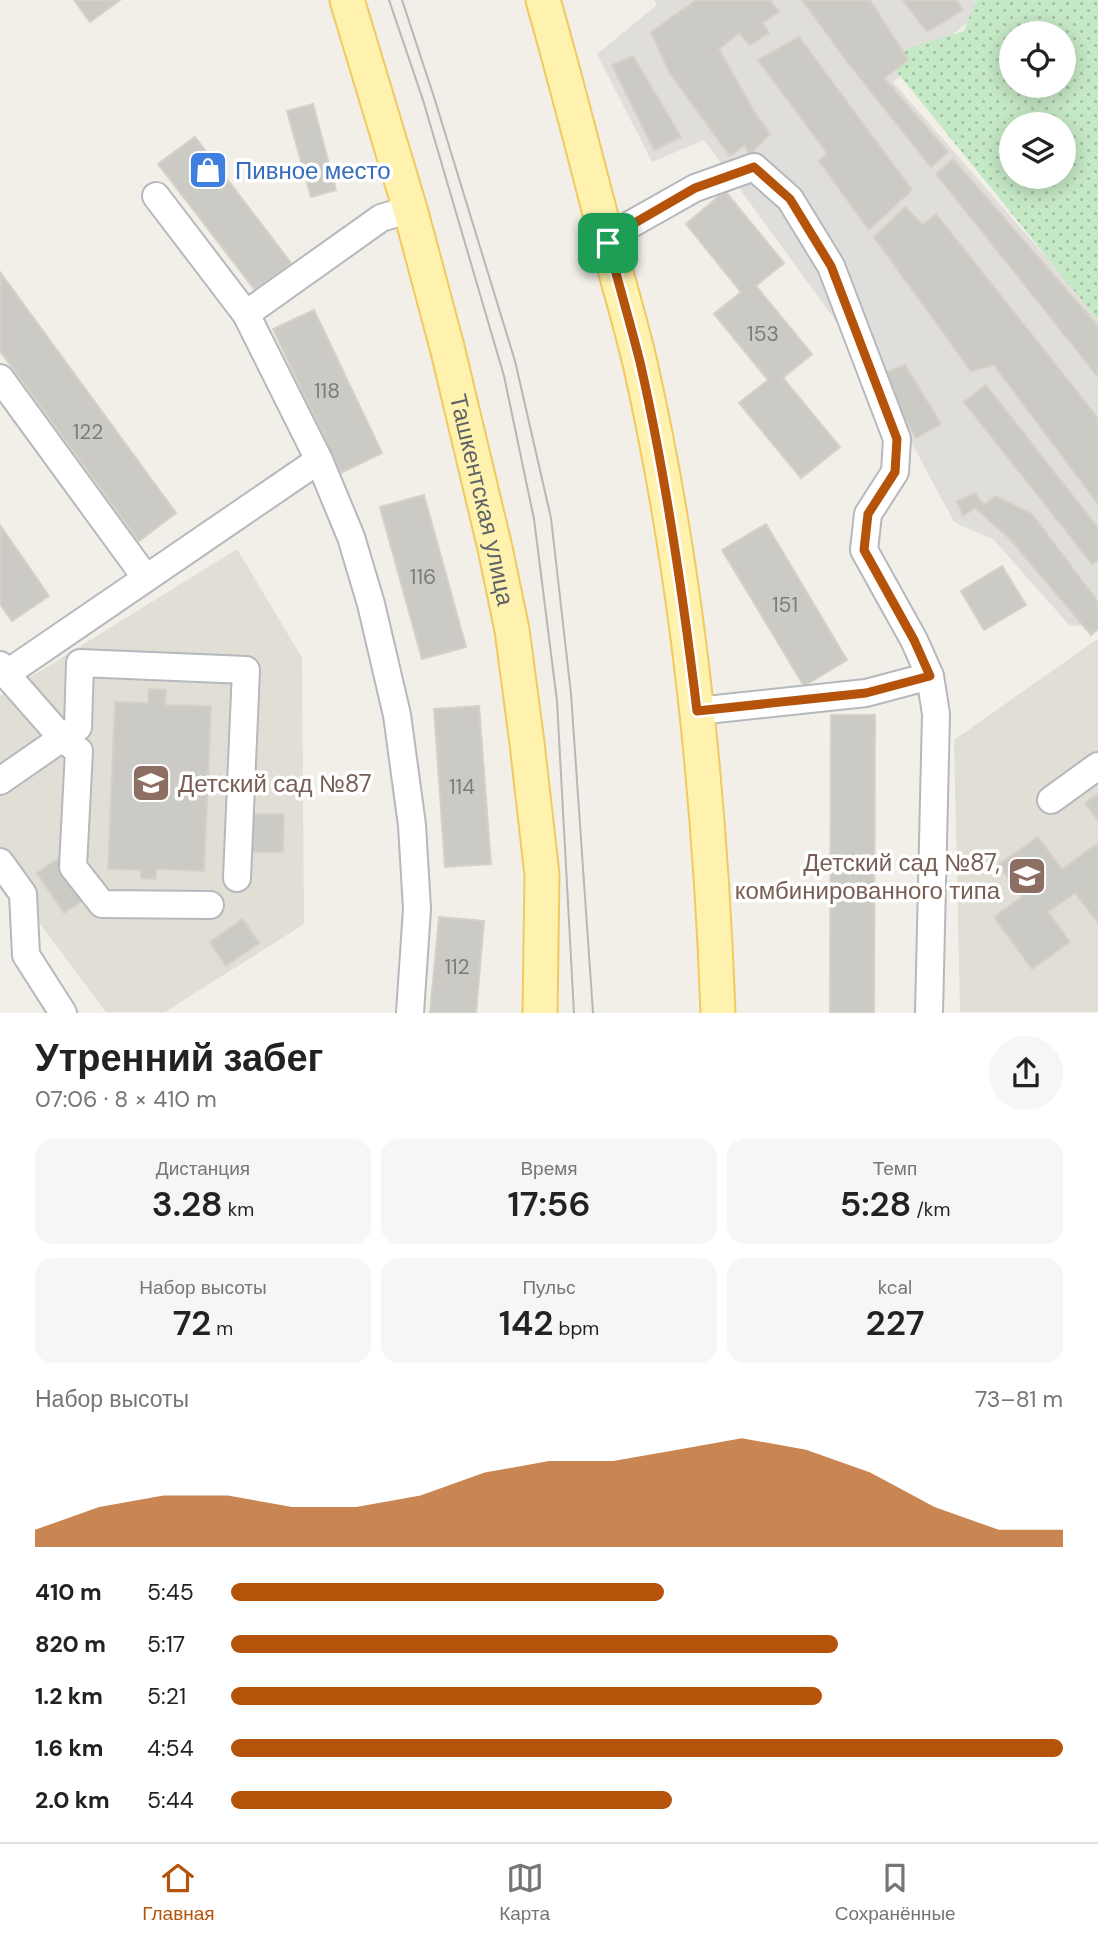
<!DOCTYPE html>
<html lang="ru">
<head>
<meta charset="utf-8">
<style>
	body { margin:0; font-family:"DM Sans",sans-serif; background:#f6f6f6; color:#222; height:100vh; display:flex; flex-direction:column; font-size:26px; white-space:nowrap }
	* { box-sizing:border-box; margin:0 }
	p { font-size:23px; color:#767676 }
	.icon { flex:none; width:38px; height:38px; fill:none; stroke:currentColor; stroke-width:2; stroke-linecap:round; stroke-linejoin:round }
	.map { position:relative; height:1013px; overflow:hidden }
	.details { display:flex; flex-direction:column; background:#fff; flex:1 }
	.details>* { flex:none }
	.buttons { position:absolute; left:999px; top:21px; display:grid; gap:14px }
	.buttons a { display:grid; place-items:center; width:77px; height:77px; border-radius:50%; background:#fff; box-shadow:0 4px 18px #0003; font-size:35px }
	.pin { position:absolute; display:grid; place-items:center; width:60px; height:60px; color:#fff; margin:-30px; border-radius:14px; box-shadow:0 4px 10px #0006 }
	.round { display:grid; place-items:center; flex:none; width:74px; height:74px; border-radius:37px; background:#f6f6f6 }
	.headline { display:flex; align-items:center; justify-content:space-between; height:119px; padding:0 35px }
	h1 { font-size:38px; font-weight:600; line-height:52px }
	.metrics { display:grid; grid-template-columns:repeat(3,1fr); gap:10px; height:119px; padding:7px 35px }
	.metrics div { display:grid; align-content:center; border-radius:18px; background:#f6f6f6; text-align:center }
	.metrics b { font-size:35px; font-weight:600 }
	.metrics small { font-size:19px; font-weight:400 }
	.metrics p { font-size:19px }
	.chart { height:196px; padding:14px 35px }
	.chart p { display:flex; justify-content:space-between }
	.chart svg { width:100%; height:126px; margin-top:7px; fill:#b45309; opacity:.7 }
	ul { padding:0 35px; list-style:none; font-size:23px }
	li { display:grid; grid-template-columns:112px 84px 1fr; align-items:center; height:52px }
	li i { height:18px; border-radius:9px; background:#b45309 }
	.tabs { display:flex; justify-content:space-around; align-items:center; height:98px; border-top:2px solid #e0e0e0; background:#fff; font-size:19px; color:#767676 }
	.tabs a { display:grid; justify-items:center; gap:4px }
	.tabs .current { color:#b45309 }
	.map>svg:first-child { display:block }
	.industrial { fill:#e0deda }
	.education { fill:#e1ded6 }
	.park { fill:url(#park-dots); fill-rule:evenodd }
	.building { fill:#cccac5; stroke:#d6d1c6; stroke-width:2 }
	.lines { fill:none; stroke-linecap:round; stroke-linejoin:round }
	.minor-casing { stroke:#b5b8bc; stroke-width:30 }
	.major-casing { stroke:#f2c960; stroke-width:37 }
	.minor { stroke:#fff; stroke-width:26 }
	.major { stroke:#fff2af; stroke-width:33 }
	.tram { stroke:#b6b7b8; stroke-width:2 }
	.route-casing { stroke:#fff; stroke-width:14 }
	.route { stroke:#b45309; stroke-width:9 }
	.labels { text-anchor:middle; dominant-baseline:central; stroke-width:7; stroke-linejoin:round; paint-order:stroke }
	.number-label { font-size:21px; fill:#7a7d7f }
	.shop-label { font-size:24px; fill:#366cbe; stroke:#fff; text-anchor:start }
	.street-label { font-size:24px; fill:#5f6368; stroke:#fff }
	.education-label { font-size:24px; fill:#785e54; stroke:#fff; text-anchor:start }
</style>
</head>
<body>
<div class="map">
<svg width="1098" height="1013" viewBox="0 0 1098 1013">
	<defs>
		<pattern id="park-dots" width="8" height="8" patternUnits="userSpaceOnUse" patternTransform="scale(1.75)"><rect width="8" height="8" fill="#c5e8c5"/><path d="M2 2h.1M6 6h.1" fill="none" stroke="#a3c0a4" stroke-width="1.8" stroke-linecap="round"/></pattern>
	</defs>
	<rect width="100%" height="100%" fill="#f1efe8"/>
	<path class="industrial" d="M654,0H975L977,15L893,82L1098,316V624L1070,626L994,540L954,522L876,376L704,140L652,162L597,54L657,5Z"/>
	<g class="education">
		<path d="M237,549L302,658L304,924L165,1012H106L0,870V696Z"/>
		<path d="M1096,640H1098V1012H960L954,740Z"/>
	</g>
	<path class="park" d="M976,0H1098V320L884,56L964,31ZM1012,33H1064V86H1012ZM1012,124H1064V177H1012Z"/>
	<g class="building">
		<path d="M74,0H120L90,22Z"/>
		<path d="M696,0H770L779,12L762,23L769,33L750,45L739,33L719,49L754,111L770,134L749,155L745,145L730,156L669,72L651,32Z"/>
		<path d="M802,0H870L908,60L884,78L948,152L931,167L849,64Z"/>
		<path d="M903,0H956L963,10L927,32Z"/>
		<path d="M799,37L912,190L869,230L819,161L827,153L758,60Z"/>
		<path d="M633,56L681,137L654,150L612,65Z"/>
		<path d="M313,104L336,190L311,197L287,111Z"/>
		<path d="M195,137L291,263L255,290L158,164Z"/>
		<path d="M953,159L1098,326V377L936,174Z"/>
		<path d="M725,191L784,263L756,286L812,354L783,378L840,447L801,478L739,403L768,380L714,314L741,292L686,224Z"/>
		<path d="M905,207L923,225L936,214L1098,418V504L994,365L971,371L874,237Z"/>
		<path d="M0,272L176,513L139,541L0,351Z"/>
		<path d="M314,310L382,453L341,473L273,329Z"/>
		<path d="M905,365L941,424L916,438L880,375Z"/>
		<path d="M986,385L1098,528V560L1092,564L964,402Z"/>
		<path d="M975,493L984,505L996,496L1032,514L1098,602V629L1091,635L1009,538L975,508L963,516L957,501Z"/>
		<path d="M424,495L466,647L422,659L380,507Z"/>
		<path d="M766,524L847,660L804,686L722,550Z"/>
		<path d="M0,525L49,596L12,621L0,604Z"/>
		<path d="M1002,566L1026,605L984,630L961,591Z"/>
		<path d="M149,689L166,690L165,705L211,706L204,871L156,869V879L141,878V870L108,869L115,702L148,703Z"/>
		<path d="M479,706L491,864L445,867L434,709Z"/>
		<path d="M831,715H875L874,1013H830Z"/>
		<path d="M1098,794V821L1085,803Z"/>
		<path d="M251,814H284L283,852H250Z"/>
		<path d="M1038,837L1062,869L1098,843V923L1075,893L1048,912L1070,942L1032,969L994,917L1022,897L998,865Z"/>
		<path d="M59,858L86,898L64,913L37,873Z"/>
		<path d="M439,917L484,921L476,1013H430Z"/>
		<path d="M243,919L259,943L226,966L210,942Z"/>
	</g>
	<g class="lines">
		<g class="minor-casing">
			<g id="minor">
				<path d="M156,196L246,314L319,460L351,537L371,604L397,715L412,825L417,909L410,1013"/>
				<path d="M608,243L626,227L695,188L754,167L790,199L831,266L897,439L895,472L868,514L864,550L914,640L930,676L936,714L929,1013"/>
				<path d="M246,314L381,218L410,209"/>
				<path d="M0,378L146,578"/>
				<path d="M0,665L6,674L319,460"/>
				<path d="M6,674L63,739L79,751L73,867L102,904L210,905"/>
				<path d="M697,711L866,693L930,676"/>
				<path d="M0,781L78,727L80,663L246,670L237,878"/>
				<path d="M1051,800L1098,766"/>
				<path d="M0,862L23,894L26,955L63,1013"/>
			</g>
		</g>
		<g class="major-casing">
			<g id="major">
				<path id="s1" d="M347,0L410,209L447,347L495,548L512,630L527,743L542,875L540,1013"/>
				<path d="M543,0C566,80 586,160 607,240C618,281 630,321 640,363C688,575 710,795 718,1013"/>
			</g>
		</g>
		<use href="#minor" class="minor"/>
		<use href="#major" class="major"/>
		<g class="tram">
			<path d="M389,0L423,100L504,376L534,519L557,701L574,1013"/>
			<path d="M402,0L434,97L515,361L551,518L571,694L593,1013"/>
		</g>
	</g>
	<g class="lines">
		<g class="route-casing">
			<path id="route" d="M754,167L790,199L831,266L897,439L895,472L868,514L864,550L914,640L930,676L866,693L697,711C683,595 666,476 640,362C630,322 618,282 608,243L626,228L695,188Z"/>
		</g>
		<use href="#route" class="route"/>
	</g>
	<defs>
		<g id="shop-square" transform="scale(2.0125)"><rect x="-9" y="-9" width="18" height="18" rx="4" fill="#3f7fe0" stroke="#fff"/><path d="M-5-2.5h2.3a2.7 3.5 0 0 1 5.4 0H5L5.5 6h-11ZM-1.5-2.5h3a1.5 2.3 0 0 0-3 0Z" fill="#fff"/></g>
		<g id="school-square" transform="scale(2.0125)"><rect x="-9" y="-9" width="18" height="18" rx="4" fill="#8d6e63" stroke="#fff"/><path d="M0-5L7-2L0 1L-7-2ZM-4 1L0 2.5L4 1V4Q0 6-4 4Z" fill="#fff"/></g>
	</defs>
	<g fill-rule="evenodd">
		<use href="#shop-square" x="208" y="170"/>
		<use href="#school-square" x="151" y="783"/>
		<use href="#school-square" x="1027" y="876"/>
	</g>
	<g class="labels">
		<g class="number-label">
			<text x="763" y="334">153</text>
			<text x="327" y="391">118</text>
			<text x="88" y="432">122</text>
			<text x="423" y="577">116</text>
			<text x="785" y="605">151</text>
			<text x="462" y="787">114</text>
			<text x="457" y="967">112</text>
		</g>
		<g class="shop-label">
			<text x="235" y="170">Пивное место</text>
		</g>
		<g class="street-label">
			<text stroke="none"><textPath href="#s1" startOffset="518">Ташкентская улица</textPath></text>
		</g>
		<g class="education-label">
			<text x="178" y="783">Детский сад №87</text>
			<text x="1000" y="862" text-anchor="end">Детский сад №87,<tspan x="1000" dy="28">комбинированного типа</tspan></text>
		</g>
	</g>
</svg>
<div class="buttons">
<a><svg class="icon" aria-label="locate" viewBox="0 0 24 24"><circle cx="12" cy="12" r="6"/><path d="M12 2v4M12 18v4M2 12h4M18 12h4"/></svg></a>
<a><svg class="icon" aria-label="layers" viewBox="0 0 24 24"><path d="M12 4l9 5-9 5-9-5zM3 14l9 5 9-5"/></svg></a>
</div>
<div class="pin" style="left:608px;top:243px;background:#1e9e55"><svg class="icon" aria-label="arrive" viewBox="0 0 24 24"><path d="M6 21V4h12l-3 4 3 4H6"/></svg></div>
</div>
<section class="details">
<div class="headline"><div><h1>Утренний забег</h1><p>07:06 · 8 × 410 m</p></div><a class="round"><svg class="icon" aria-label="share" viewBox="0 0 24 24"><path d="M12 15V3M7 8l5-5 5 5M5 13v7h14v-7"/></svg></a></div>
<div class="metrics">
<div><p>Дистанция</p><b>3.28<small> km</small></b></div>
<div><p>Время</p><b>17:56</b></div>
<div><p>Темп</p><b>5:28<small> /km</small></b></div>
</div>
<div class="metrics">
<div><p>Набор высоты</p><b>72<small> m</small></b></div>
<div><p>Пульс</p><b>142<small> bpm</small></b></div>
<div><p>kcal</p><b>227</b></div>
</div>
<div class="chart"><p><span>Набор высоты</span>73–81 m</p>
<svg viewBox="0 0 160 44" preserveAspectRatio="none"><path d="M0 44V38L10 30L20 26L30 26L40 30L50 30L60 26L70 18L80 14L90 14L100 10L110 6L120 10L130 18L140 30L150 38L160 38V44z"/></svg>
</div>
<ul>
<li><b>410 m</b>5:45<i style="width:52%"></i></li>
<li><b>820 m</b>5:17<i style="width:73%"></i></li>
<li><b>1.2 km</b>5:21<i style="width:71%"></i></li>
<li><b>1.6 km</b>4:54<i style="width:100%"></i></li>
<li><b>2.0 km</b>5:44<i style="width:53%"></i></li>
</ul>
</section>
<nav class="tabs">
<a class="current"><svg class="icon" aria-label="home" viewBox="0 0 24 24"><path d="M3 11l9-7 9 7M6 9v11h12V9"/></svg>Главная</a>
<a><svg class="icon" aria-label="map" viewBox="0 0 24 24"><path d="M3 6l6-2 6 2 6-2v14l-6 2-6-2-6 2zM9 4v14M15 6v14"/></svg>Карта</a>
<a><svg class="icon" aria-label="saved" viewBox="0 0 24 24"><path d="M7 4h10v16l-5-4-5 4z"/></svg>Сохранённые</a>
</nav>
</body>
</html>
